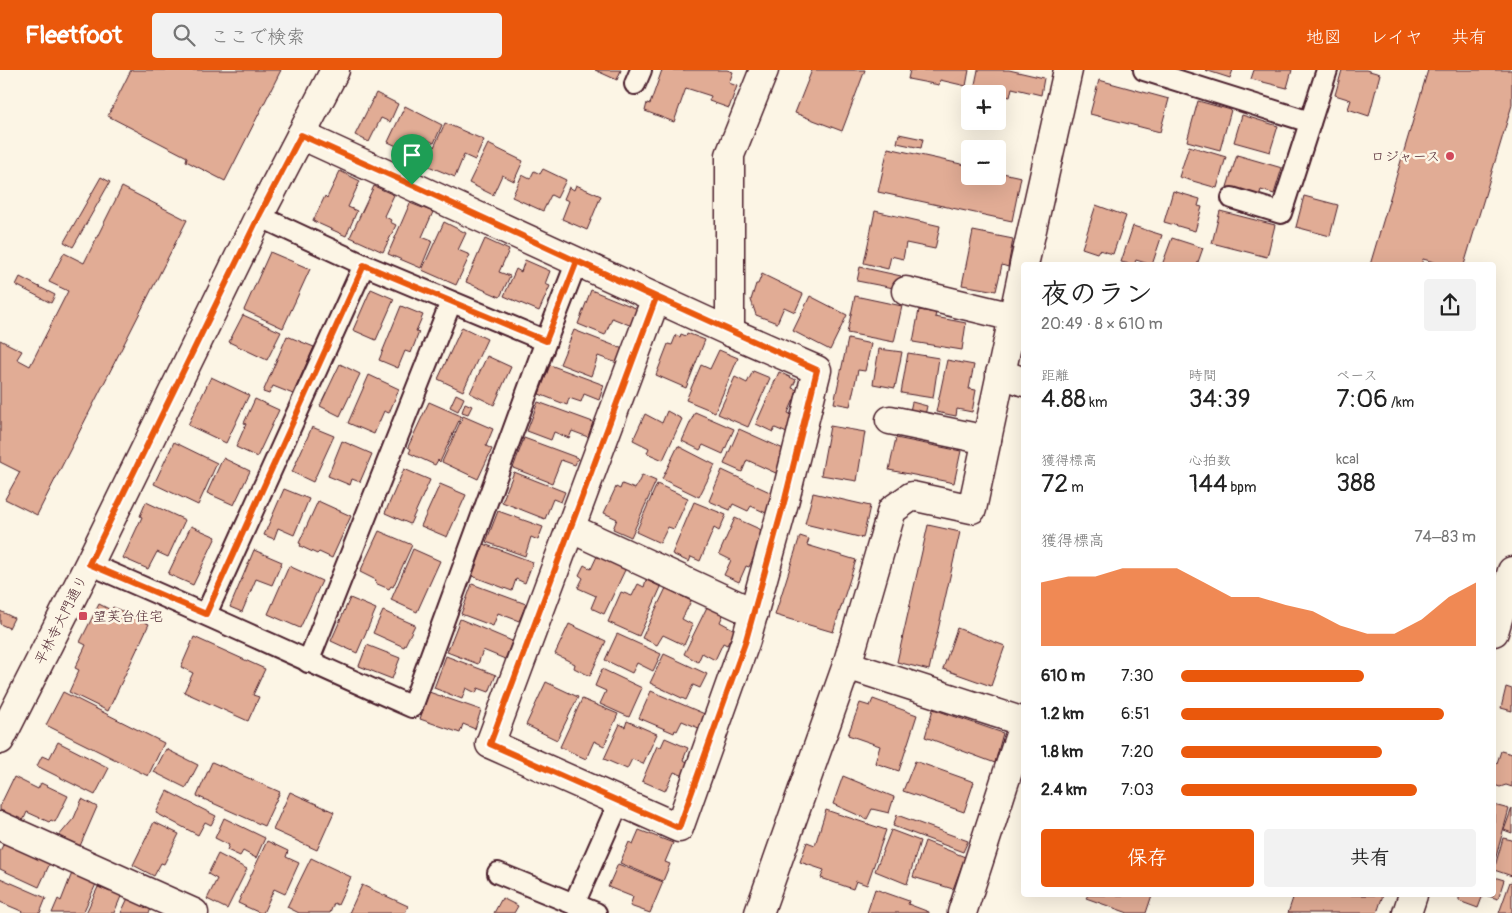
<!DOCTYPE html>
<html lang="ja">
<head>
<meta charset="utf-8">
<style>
	body { margin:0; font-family:Pangolin,"Klee One",sans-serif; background:#f2f2f2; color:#222; height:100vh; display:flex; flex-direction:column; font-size:19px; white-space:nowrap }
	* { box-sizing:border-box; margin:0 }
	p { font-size:16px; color:#767676 }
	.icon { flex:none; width:28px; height:28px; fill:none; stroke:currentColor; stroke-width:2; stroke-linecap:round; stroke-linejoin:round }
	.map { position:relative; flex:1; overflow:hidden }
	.side { position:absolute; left:1021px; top:192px; width:475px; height:635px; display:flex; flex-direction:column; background:#fff; border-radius:5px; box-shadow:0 5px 20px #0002 }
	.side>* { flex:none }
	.tools { position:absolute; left:961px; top:15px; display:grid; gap:10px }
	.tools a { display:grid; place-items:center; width:45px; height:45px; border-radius:5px; background:#fff; box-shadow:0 5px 20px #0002; font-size:25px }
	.pin { position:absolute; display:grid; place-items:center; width:42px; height:42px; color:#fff; margin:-51px -21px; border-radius:50% 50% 50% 0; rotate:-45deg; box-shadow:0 0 5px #0007 }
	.pin .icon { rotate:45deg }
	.round { display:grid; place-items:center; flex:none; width:52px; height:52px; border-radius:5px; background:#f2f2f2 }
	.summary { display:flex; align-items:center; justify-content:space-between; height:85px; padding:0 20px }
	h1 { font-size:28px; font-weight:600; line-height:38px }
	.stats { display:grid; grid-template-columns:repeat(3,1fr); gap:8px; height:85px; padding:5px 20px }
	.stats div { display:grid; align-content:center }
	.stats b { font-size:25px; font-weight:600 }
	.stats small { font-size:14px; font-weight:400 }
	.stats p { font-size:14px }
	.chart { height:140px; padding:10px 20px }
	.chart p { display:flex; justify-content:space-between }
	.chart svg { width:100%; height:90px; margin-top:5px; fill:#ea580c; opacity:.7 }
	.cta { display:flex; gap:10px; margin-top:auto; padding:10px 20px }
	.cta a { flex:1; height:58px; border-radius:5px; background:#ea580c; color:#fff; font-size:20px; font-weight:600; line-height:58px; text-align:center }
	.cta a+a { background:#f2f2f2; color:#222 }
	ul { padding:0 20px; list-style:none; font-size:16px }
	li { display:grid; grid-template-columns:80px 60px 1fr; align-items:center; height:38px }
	li i { height:12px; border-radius:6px; background:#ea580c }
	header { display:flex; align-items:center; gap:30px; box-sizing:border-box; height:70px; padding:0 25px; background:#ea580c; color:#fff }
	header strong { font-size:24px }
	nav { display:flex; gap:28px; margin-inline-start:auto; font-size:18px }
	.search { width:350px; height:45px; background:#f2f2f2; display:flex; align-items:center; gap:12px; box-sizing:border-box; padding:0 18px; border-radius:5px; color:#767676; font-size:19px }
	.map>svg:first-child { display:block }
	.building { fill:#e1ac95; stroke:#4a1f2b }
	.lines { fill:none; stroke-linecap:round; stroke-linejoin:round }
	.lane-casing { stroke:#4a1f2b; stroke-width:24 }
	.street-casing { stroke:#4a1f2b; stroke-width:31 }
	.secondary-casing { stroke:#4a1f2b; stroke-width:31 }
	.lane { stroke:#fcf5e5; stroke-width:20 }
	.street { stroke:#fcf5e5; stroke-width:28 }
	.secondary { stroke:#fcf5e5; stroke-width:28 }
	.route-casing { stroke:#fff; stroke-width:10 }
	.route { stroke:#ea580c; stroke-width:6 }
	.poi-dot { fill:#d1495b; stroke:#fcf5e5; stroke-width:2 }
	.labels { text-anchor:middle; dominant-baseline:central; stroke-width:5; stroke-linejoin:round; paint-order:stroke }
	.poi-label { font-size:14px; fill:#4a1f2b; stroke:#fcf5e5; text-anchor:end }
	.street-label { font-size:14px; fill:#4a1f2b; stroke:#fcf5e5 }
</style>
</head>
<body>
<header>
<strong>Fleetfoot</strong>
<div class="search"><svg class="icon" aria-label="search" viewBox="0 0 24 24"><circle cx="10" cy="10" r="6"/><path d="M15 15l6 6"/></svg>ここで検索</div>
<nav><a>地図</a><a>レイヤ</a><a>共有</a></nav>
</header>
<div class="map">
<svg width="1512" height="843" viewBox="0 0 1512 843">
	<rect width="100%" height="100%" fill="#fcf5e5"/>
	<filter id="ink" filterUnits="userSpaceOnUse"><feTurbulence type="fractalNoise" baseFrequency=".02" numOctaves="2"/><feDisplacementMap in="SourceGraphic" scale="10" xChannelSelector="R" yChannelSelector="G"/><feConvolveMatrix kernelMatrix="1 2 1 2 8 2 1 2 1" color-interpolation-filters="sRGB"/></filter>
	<g filter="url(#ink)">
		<g class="building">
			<path d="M131,0H281L225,111L186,91L187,87L108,46Z"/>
			<path d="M595,0H621L617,10Z"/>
			<path d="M662,0H727L733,2L729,13L737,16L729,38L709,31L711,26L686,18L674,52L645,41L647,33L650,34Z"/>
			<path d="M812,0H865L842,61L795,43Z"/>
			<path d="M910,0H969L966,16L940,10L939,15L908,9Z"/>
			<path d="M978,0H1009L1044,8L1041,25L1012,18L1010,27L974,19Z"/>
			<path d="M1205,0H1233L1230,8Z"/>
			<path d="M1254,0H1292L1287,18L1251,9Z"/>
			<path d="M1342,0H1366L1380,4L1369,46L1348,39L1351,30L1335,25Z"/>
			<path d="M1428,0H1512V35L1464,195H1445L1423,189L1421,195H1370Z"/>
			<path d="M1099,10L1169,29L1160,62L1090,44Z"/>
			<path d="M376,23L398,34L390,52L381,48L369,72L355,65Z"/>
			<path d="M1198,31L1231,40L1220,80L1187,71Z"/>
			<path d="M405,36L442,55L434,73L424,68L416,85L388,72Z"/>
			<path d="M1242,45L1278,56L1270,82L1234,72Z"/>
			<path d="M445,53L484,70L475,90L464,85L455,107L426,95Z"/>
			<path d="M899,64L923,69L921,78L897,73Z"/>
			<path d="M488,74L523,91L514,111L502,105L493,125L469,113Z"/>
			<path d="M1189,76L1226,87L1217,118L1179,107Z"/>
			<path d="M888,78L970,96V106H998V102L1021,107L1012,151L878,122Z"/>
			<path d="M1237,85L1282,98L1274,124L1261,120L1259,126L1227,117Z"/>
			<path d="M543,99L566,110L557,128L551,125L543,141L512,127L522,105L530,109L534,101L540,104Z"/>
			<path d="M340,101L360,111L348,137L357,141L346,166L313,151L325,126L327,128Z"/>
			<path d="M101,107L110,112L73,177L64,172Z"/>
			<path d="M576,115L601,126L587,160L562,149L569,131L564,129L569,117L574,120Z"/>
			<path d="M374,116L394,125L384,146L391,150L390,152L396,155L383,182L350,167Z"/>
			<path d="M122,117L187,150L37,445L5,429L20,402L0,392V270L22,281L17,289L30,296L68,221L49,212L64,183L84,193Z"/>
			<path d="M1173,121L1200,129L1198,136L1202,137L1195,161L1164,152Z"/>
			<path d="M1304,126L1338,135L1330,166L1296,157Z"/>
			<path d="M410,133L433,142L422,167L432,171L421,198L388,184Z"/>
			<path d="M1096,135L1126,146L1113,184L1099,180L1097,183L1082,178Z"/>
			<path d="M875,141L940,156L935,179L906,173L903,189L891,186L888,199L864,193Z"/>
			<path d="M1220,141L1275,155L1267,187L1212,173Z"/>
			<path d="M444,152L466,163L458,180L470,185L456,215L422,200Z"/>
			<path d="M1133,156L1162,165L1152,195L1136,190L1134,195L1121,192Z"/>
			<path d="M973,161L1013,169L1008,197L1002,195L996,221L962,215Z"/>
			<path d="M1172,168L1203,178L1197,195H1162Z"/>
			<path d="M485,169L509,180L499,202L510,206L500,227L466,212Z"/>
			<path d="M270,182L310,199L283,258L244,240Z"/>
			<path d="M525,190L550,201L545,214L550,216L539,241L504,226L516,199L521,202Z"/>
			<path d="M860,197L901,206L899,219L857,211Z"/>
			<path d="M762,204L803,224L795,242L784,237L777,253L756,245L751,230L756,214H758Z"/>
			<path d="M20,207L55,225L51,233L16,215Z"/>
			<path d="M371,219L394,229L376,270L353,260Z"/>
			<path d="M591,220L638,239L632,256L612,248L605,265L578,254Z"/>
			<path d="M810,226L847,245L830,280L793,261Z"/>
			<path d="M855,226L902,236L894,272L847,263Z"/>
			<path d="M401,236L423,245L416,261L419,262L411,283L405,281L398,298L379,290Z"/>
			<path d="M919,240L936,243L935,247L966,253L962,280L913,272Z"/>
			<path d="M243,245L281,262L267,290L229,272Z"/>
			<path d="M462,257L487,269L463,321L438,309Z"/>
			<path d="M574,260L623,279L617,293L598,286L591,306L560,294Z"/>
			<path d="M687,263L705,270L686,318L656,305L668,274L672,275L676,265L680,267L681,264L686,266Z"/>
			<path d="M287,266L314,277L293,324L273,316L269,324L263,322Z"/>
			<path d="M848,269L871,274L865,301L858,300L850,336L834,333Z"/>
			<path d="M879,279L902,282L895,318L873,314Z"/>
			<path d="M719,280L738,288L715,342L686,330L701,295L710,299Z"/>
			<path d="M908,283L939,288L933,328L901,323Z"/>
			<path d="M487,286L511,297L494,335L470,323Z"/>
			<path d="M947,290L974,295L969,319L976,320L972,342L957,339L956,346L936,342Z"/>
			<path d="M340,294L360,304L340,346L320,336Z"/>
			<path d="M550,295L604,315L599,330L584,324L581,332L569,328L567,335L539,324Z"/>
			<path d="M753,301L770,308L748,357L718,344L735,307L747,313Z"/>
			<path d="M779,302L796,310L792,318L798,320L788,343L794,346L787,363L775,358L773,362L756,354Z"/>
			<path d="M369,305L399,319L389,343L384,341L374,364L348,353Z"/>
			<path d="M211,307L249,325L226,373L188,355Z"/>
			<path d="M456,324L464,328L458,341L450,337Z"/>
			<path d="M255,329L279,340L257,387L236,377L246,354L244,353Z"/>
			<path d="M429,332L461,346L440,392L438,390L435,395L409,383L411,379L408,377Z"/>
			<path d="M538,332L593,352L588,367L572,361L569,368L554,362L551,370L527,361Z"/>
			<path d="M912,332L927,336L925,345L910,341Z"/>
			<path d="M465,333L472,336L468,344L462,342Z"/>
			<path d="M667,341L682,349L663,390L647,383L649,378L633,370L645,344L662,353Z"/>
			<path d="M695,342L734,359L723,384L703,375L700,380L682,371Z"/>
			<path d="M463,346L493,359L486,376L492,379L478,409L442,392Z"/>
			<path d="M830,356L865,362L857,411L821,405Z"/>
			<path d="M312,357L334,366L313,412L292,402Z"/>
			<path d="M739,359L788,381L778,404L747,390L742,402L724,394Z"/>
			<path d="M524,368L578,388L575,395L561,390L552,413L513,398Z"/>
			<path d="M896,368L961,381L954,413L889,400Z"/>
			<path d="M342,371L372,384L360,412L352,409L350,415L328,406Z"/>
			<path d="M174,372L217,393L198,435L154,414Z"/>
			<path d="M678,376L715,395L699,427L662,409Z"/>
			<path d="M223,388L250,401L234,435L207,423Z"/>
			<path d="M404,399L430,410L410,454L385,443Z"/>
			<path d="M722,400L774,424L766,443L751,436L748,441L733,434L730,440L709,431Z"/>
			<path d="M514,402L565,422L561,432L553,429L545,449L502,432Z"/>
			<path d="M642,405L656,411L631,467L613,459L617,449L604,443L616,417L620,419L622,414L635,419Z"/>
			<path d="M440,414L466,425L447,467L421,456Z"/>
			<path d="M657,414L688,428L674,459L668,457L660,473L636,462Z"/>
			<path d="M284,419L309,429L294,465L278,458L274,469L264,465Z"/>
			<path d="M813,423L870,436L863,468L805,454Z"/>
			<path d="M318,431L351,446L332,488L319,482L317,484L300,476L301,474L299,473Z"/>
			<path d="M146,432L185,450L168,487L157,482L148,499L123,488L142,447L140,446Z"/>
			<path d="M694,432L726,445L719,461L714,458L700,491L691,487L689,492L672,484Z"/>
			<path d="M498,441L543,457L538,470L531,467L525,486L486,472Z"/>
			<path d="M735,448L766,462L749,497L746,496L739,512L724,505L731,490L719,484Z"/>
			<path d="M928,455L960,462L929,600L897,592Z"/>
			<path d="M191,456L216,467L193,515L168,504Z"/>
			<path d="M379,461L412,475L393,517L391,516L389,519L375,513L376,510L360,502Z"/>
			<path d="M800,466L809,469L807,475L856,490L833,562L775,545Z"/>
			<path d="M484,474L533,492L525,513L516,509L512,521L472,506Z"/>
			<path d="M413,479L440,491L417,542L391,530Z"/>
			<path d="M254,480L282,492L272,515L256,509L242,542L230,537Z"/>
			<path d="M598,484L626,498L604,544L591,538L596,526L578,518L583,508L579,505L584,495L591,499Z"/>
			<path d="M289,496L322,511L300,558L268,544Z"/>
			<path d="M646,510L661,517L639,566L608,552L621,522L632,526L638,514L644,517Z"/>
			<path d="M472,514L526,534L519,551L498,543L493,556L461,544Z"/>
			<path d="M666,518L691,531L682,549L693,555L684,575L663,565L657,575L642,568Z"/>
			<path d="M350,528L376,539L357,583L331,571Z"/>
			<path d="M99,534L111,540L113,537L149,554L108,641L69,622L79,600L75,598L86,575L80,572Z"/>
			<path d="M708,535L724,543L720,552L735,560L727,575L723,573L715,590L702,583L698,592L684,584Z"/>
			<path d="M0,541L14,548L9,558L0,554Z"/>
			<path d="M383,541L415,555L404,577L373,563Z"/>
			<path d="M460,549L512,571L505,589L483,580L478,594L447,582Z"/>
			<path d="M569,554L606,571L590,606L574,598L575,594L555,584Z"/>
			<path d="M957,558L1005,576L991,616L943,599Z"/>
			<path d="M617,564L661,584L653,601L637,593L632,603L605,590Z"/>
			<path d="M194,567L265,599L253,625L259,627L248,651L184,622L193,603L181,597Z"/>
			<path d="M367,575L400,588L392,609L359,596Z"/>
			<path d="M664,584L707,604L700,618L693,615L686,630L650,613Z"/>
			<path d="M446,586L496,605L489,622L478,618L476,623L466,618L462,629L434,618Z"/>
			<path d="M602,599L642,618L629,647L600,634L606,621L595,616Z"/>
			<path d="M546,612L578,627L557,670L526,655Z"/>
			<path d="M1506,617L1512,619V641L1501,638Z"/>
			<path d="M651,621L707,645L701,659L682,651L677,661L675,660L674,663L639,648Z"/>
			<path d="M63,622L164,673L148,706L46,655Z"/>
			<path d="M429,622L481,640L475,659L463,654L460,663L420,649Z"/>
			<path d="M582,629L618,644L604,676L594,671L586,689L560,677Z"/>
			<path d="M873,629L917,645L899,701L875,693L880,676L848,665L860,633L870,636Z"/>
			<path d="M933,639L1003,663L995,693L925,667Z"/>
			<path d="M627,651L657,664L643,694L632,689L627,699L604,689L620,654L625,657Z"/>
			<path d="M665,668L688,678L683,690L690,693L684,706L674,702L665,721L642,711L657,676L661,677Z"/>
			<path d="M58,672L109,698L95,725L37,696L42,686L49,689Z"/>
			<path d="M166,679L198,695L186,718L154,702Z"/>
			<path d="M1501,681L1512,684V717L1506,715L1500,717L1494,715V692L1497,693Z"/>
			<path d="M915,691L974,712L964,742L903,721Z"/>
			<path d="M212,692L280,722L264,756L197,726Z"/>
			<path d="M843,706L894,727L889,743L872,739L867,749L833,734Z"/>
			<path d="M14,707L38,719L41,713L68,726L55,752L51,750L49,752L27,742L23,751L0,740V736Z"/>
			<path d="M167,721L216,746L211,755L205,752L198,765L156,743Z"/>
			<path d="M290,722L334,742L317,780L273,760Z"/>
			<path d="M82,729L97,737L80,776L58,767L74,748Z"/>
			<path d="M1494,735L1509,739L1495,790H1494Z"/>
			<path d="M1512,738V763L1504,760Z"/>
			<path d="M826,740L886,760L867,815L856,811L853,819L821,808L824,800L800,792L807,772L815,775Z"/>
			<path d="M897,745L968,771L963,782L893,756Z"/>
			<path d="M224,748L265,768L256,788L243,781L240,786L227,780L229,775L215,768Z"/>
			<path d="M154,752L179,764L164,794L161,793L154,806L133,795Z"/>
			<path d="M639,760L673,773L665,792L670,794L663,811L620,793L629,772L633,774Z"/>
			<path d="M891,760L920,771L907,814L875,801Z"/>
			<path d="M1503,768L1512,770V806L1494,800Z"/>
			<path d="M5,771L51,791L39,817L0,799V781Z"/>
			<path d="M267,771L288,781L286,787L299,793L285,824L274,819L263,843H260L238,833Z"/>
			<path d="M925,771L965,787L953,819L913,807Z"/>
			<path d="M218,784L247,799L227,839L207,829L217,809L208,804Z"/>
			<path d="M311,788L351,807L338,835L334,833L330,843H299L287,837Z"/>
			<path d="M618,794L663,812L650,843L630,836L633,827L608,817Z"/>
			<path d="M72,803L96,814L83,843H52L58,829L61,831Z"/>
			<path d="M1494,807L1504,810L1498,829L1485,825H1494Z"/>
			<path d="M0,808L46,828L40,843H26L0,832Z"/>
			<path d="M1510,812L1512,813V843H1499Z"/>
			<path d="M362,815L408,836L405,843H349Z"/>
			<path d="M98,817L110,822L111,819L122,824L114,843H86Z"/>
			<path d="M875,819L909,831L908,834L929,842V843H867Z"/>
			<path d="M1088,825H1152L1146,843H1128L1086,828Z"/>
			<path d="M1294,825H1383L1377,843H1288Z"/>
			<path d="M1459,825H1483L1478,838L1459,831Z"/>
			<path d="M128,828L151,839L149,843H121Z"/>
			<path d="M502,828L518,836L514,843H494Z"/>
		</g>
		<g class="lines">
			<g class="lane-casing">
				<g id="lane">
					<path d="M1144,0L1310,52"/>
					<path d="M635,14L641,0"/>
					<path d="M1232,128L1281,143L1327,0"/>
					<path d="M259,146L364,195L546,271"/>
					<path d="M89,494C198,540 304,590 412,637L546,271L577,191"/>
					<path d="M206,544L364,195"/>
					<path d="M308,592L451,232"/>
					<path d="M498,803L596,843"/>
					<path d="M574,834L619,732"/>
				</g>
			</g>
			<g class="street-casing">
				<g id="street">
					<path d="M301,65L730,262V85L764,0"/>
					<path d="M1024,195L1068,0"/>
					<path d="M906,221L1013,247"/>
					<path d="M656,228L490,674L679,758L746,570L785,429L817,300L730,262"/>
					<path d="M1000,303L1024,312"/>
					<path d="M890,350L987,370"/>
					<path d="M570,458L754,543"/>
					<path d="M1494,562L1512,501"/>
					<path d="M847,595L1024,652L962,843"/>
					<path d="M0,756L194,843"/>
					<path d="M759,843L847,595L892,440L912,426L972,439L1024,196"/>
					<path d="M1407,843L1413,825"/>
				</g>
			</g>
			<g class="secondary-casing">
				<path id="secondary" d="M0,670L89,494L259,146L335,0"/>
			</g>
			<use href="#lane" class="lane"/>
			<use href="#street" class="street"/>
			<use href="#secondary" class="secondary"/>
		</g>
	</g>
	<g class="lines" filter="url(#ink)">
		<g class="route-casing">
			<path id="route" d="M412,115L301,65L259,146L89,494L206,544L364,195L546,271L577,191L817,300L785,429L746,570L679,758L490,674L656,228L412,115"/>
		</g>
		<use href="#route" class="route"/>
	</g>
	<g class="poi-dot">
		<circle cx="1450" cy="86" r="5"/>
		<rect x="78" y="541" width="10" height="10" rx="2.5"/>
	</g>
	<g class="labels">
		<g class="poi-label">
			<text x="1440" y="86">ロジャース</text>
			<text x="93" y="546" text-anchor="start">望芙台住宅</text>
		</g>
		<g class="street-label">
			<text transform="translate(61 550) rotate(-63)">平林寺大門通り</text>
		</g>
	</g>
</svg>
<div class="tools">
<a>+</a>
<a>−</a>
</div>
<div class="pin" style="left:412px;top:115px;background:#1e9e55"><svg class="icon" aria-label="arrive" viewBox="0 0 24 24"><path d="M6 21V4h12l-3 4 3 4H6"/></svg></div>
<section class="side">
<div class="summary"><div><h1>夜のラン</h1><p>20:49 · 8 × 610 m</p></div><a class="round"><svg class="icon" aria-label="share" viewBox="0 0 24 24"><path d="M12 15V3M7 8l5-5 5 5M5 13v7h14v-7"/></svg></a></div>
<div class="stats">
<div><p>距離</p><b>4.88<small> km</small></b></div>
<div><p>時間</p><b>34:39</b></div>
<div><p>ペース</p><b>7:06<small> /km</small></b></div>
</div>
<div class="stats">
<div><p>獲得標高</p><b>72<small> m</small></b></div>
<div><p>心拍数</p><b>144<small> bpm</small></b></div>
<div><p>kcal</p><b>388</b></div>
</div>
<div class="chart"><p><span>獲得標高</span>74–83 m</p>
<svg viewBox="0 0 160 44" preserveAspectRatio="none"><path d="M0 44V13L10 10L20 10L30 6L40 6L50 6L60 13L70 20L80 20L90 24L100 27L110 34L120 38L130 38L140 31L150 20L160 13V44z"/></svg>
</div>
<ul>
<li><b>610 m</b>7:30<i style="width:62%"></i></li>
<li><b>1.2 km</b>6:51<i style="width:89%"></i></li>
<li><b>1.8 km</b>7:20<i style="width:68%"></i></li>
<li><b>2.4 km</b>7:03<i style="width:80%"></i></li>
</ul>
<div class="cta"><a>保存</a><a>共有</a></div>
</section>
</div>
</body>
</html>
